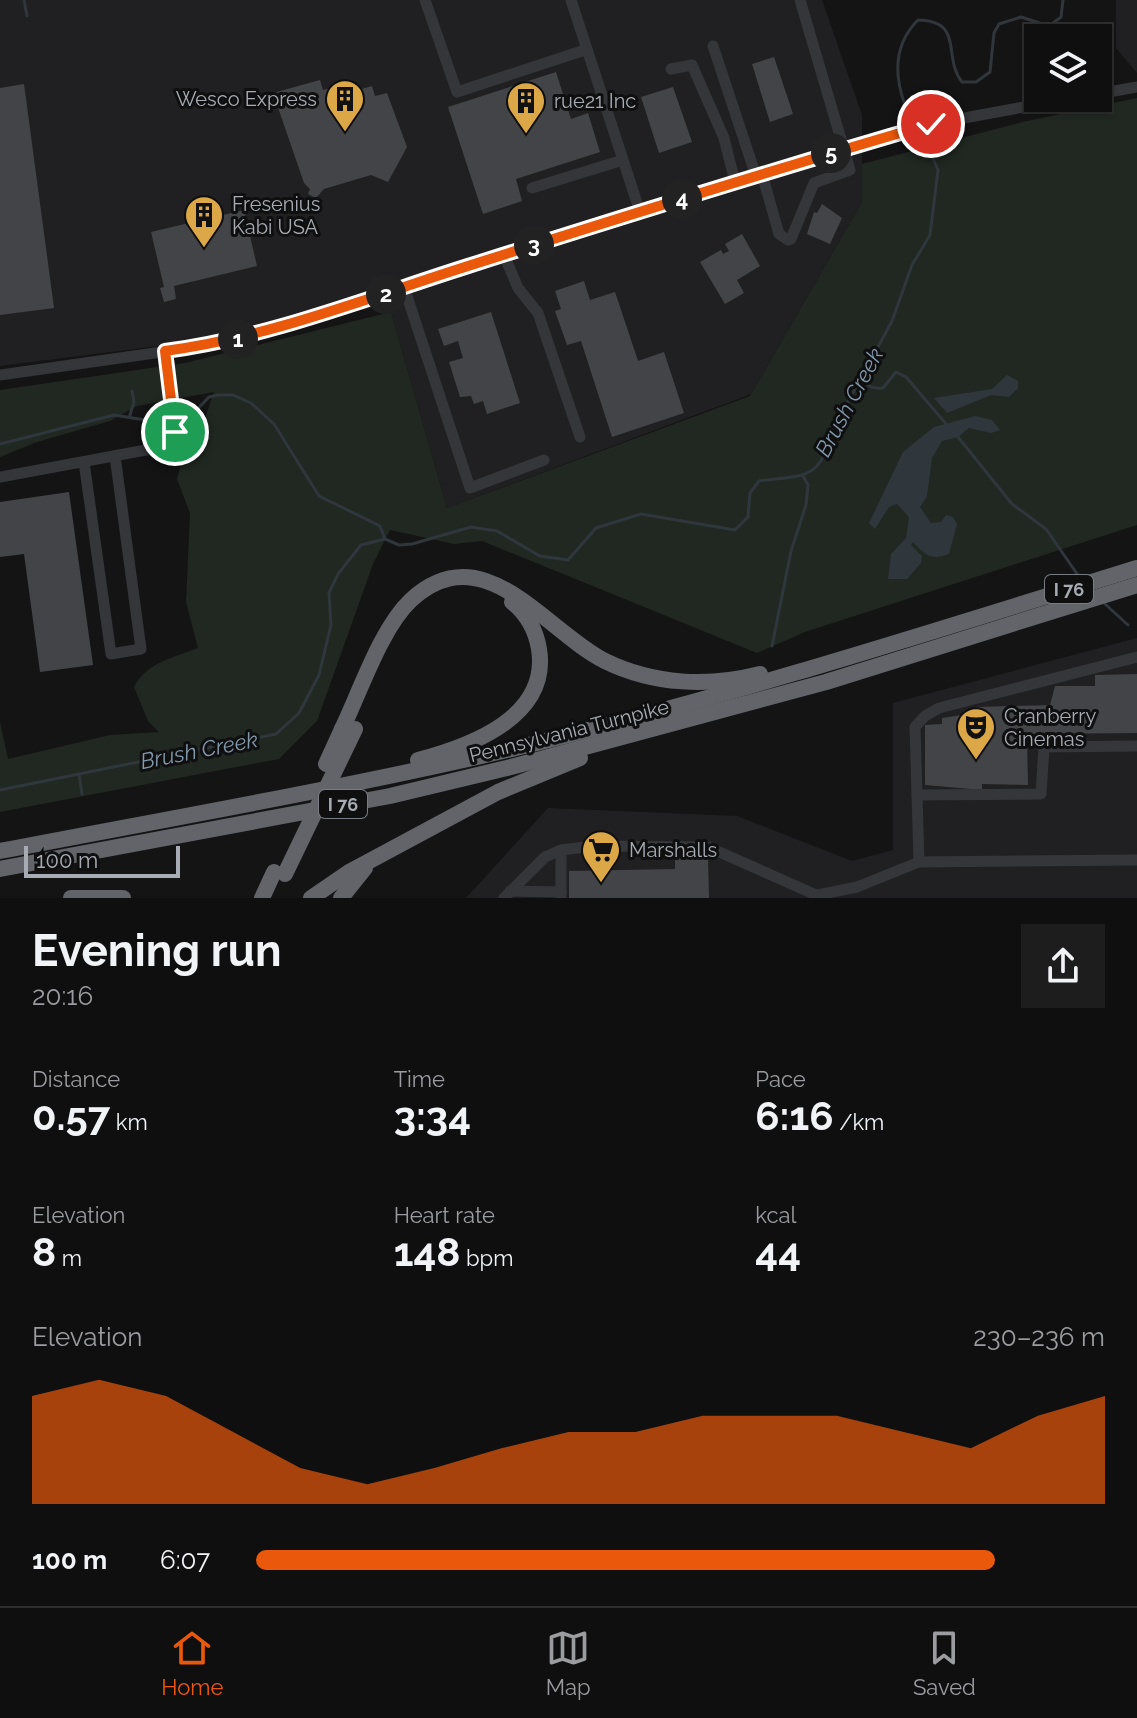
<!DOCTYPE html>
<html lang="en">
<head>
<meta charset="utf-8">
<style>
	body { margin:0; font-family:Raleway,sans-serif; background:#1d1d1e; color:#f1f3f6; height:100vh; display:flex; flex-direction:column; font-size:30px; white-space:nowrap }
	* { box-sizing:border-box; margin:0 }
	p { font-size:26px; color:#9b9c9f }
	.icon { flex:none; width:44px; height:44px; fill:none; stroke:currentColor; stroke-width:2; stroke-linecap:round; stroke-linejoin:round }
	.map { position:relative; height:898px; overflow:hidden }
	.details { display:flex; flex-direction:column; background:#0f0f10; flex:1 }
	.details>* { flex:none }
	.fabs { position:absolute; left:1024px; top:24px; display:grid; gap:16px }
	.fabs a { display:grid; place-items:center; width:88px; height:88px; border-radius:0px; background:#0f0f10; box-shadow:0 2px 6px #0004,0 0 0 2px #2f2f30; font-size:40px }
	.scale { position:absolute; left:24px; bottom:20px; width:156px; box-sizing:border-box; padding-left:8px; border:4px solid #a7abb4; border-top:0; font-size:22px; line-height:28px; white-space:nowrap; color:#a7abb4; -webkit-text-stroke:6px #0f0f10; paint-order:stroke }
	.pin { position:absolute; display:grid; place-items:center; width:68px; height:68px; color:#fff; margin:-34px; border:4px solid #fff; border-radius:50%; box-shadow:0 2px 8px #0007 }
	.km { position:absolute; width:40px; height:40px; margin:-20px; border-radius:50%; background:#222; color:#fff; font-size:22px; line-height:40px; text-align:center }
	.round { display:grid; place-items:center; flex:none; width:84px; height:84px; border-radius:0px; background:#1d1d1e }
	.headline { display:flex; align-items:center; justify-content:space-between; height:136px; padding:0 32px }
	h1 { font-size:44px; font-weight:700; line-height:60px }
	.figures { display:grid; grid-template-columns:repeat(3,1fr); gap:12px; height:136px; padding:8px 32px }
	.figures div { display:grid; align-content:center }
	.figures b { font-size:40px; font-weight:700 }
	.figures small { font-size:22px; font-weight:400 }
	.figures p { font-size:22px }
	.chart { height:224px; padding:16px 32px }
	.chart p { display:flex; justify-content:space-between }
	.chart svg { width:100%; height:144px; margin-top:8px; fill:#ea580c; opacity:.7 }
	ul { padding:0 32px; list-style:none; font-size:26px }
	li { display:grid; grid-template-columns:128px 96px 1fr; align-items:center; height:60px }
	li i { height:20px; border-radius:10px; background:#ea580c }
	.tab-bar { display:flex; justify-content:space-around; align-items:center; height:112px; border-top:2px solid #2f2f30; background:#0f0f10; font-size:22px; color:#9b9c9f }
	.tab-bar a { display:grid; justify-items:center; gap:4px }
	.tab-bar .selected { color:#ea580c }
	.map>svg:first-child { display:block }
	.built { fill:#202022 }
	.green { fill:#212821 }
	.water { fill:#2f363c }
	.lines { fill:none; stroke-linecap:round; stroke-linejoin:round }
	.stream { stroke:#2f363c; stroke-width:3 }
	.building { fill:#434448 }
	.minor { stroke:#35363a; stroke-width:11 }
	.highway { stroke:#62646a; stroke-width:16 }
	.highway-bridge { stroke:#62646a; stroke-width:16 }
	.route-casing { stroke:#fff; stroke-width:16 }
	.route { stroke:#ea580c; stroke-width:10 }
	.labels { text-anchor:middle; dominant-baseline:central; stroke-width:6; stroke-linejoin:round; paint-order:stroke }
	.shield { fill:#0f0f10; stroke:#797c83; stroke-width:2 }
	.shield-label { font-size:18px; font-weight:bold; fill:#a7abb4 }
	.poi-label { font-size:20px; fill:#a7abb4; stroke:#0f0f10; text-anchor:start }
	.street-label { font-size:20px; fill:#a7abb4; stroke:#0f0f10 }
	.water-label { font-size:22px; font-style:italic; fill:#8298ab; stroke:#0f0f10 }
</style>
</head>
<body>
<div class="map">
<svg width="1137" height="898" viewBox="0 0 1137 898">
	<rect width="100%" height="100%" fill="#141415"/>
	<g class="built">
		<path d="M0,0H822L862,115V202L751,394L447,508L389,305L150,347L0,366Z"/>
		<path d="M1116,0H1137V73L1116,48Z"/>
		<path d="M1137,638V898H466L548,808L737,816L852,861L893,850V703Z"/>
	</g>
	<path class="green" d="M1137,98V525L805,632L757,653L482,541L454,544L390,530L373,564L317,721L279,759L0,812V722L8,759L110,735L159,732L148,721L134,687C147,662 173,658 198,648L186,602L190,513L177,479L182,460L201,430L214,392L137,406L110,421L37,442L0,457V390L185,363L391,312L447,508L750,396L862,202V164L1027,121Z"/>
	<g class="water">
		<path d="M1007,375L1018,381V388L1009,397L991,395L947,413L934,398L992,389Z"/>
		<path d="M975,416L992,420L1000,430L991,433L969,428L958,437L942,441L932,458L927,496L920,507L931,523L941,522L946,515L953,517L957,524L949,554C932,561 925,555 913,542L911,545L922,556L921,563L907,579H888L891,554L906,538L909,517L897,504L889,507L875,529L869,523L903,452L934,427Z"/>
	</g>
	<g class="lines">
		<g class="stream">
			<path d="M24,0L27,16"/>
			<path d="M905,105C894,75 894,44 918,20C965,21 942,57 962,82H976L990,72L994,33L999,24L1021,17L1049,26L1061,17L1063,0"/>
			<path d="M860,377C867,386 871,389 883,388L896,372L906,377L947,425"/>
			<path d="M130,415L134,402L132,391"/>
			<path d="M189,418L209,397L218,395H233L251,403L274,424L319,496L380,526L385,539"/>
			<path d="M958,437L1012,504L1046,529L1082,581"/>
			<path d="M0,444L114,415L158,422"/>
			<path d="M1104,603L1128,625"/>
			<path d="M772,646L791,551L806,505L808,485L803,476"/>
			<path d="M79,774L82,794"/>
			<path d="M0,790L276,734L299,713L319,675L331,625L329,593L338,574L361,545L385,539L399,545L412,544L471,527L497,531L540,556L568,560L596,528L641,514L735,530L748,517L750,493L759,481C799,475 821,482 830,435L892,321L912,265L930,235L938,170L929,149"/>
		</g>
	</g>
	<g class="building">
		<path d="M774,57L793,114L770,122L752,64Z"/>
		<path d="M556,72L571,119L588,113L600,152L516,179L522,201L483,214L448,107Z"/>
		<path d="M320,80L323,90L335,87L337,96L372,86L375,96L387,93L407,147L388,182L371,175L324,189L316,198L308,194L310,189L304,183L273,93Z"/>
		<path d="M24,84L54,308L0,315V88Z"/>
		<path d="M673,87L692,142L659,153L641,97Z"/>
		<path d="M822,204L842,218L830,244L807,234L814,212L817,213Z"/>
		<path d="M244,210L257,266L174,286L176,299L164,302L160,288L164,287L151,232Z"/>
		<path d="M742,234L760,266L737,280L744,293L725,304L700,262L721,250L723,254L729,251L725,244Z"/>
		<path d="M584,281L590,300L615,292L638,361L664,352L684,413L612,437L581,341L567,345L555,311L561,309L555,291Z"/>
		<path d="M491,312L520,403L487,414L483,401L474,404L471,396L460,397L449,362L463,358L458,341L444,346L438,329Z"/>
		<path d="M69,492L93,665L40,672L24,554L0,557V502Z"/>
		<path d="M1137,674V733L1034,734V739H1027L1028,785L982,784V790L925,785V725L942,724V718L976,713V707L1050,705L1055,686H1095V675Z"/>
		<path d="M708,856L709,898H569V871L675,869V857Z"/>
	</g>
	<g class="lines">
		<g class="minor">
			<path d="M425,0L457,92L585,50"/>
			<path d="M571,0L640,212"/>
			<path d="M713,46L756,176"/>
			<path d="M671,69L692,65L724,138L735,182"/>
			<path d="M1098,94L1137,87"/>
			<path d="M762,174L779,234L788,240L791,239L814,183L850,170L800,0"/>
			<path d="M532,188L623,160"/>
			<path d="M504,255L518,288L538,313L580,437"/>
			<path d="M404,287L470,488L544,460"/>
			<path d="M0,375L218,344L317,317L859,144L931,124L1073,98"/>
			<path d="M84,462L111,654L141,649L115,456"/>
			<path d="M0,477L162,447L175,432L165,351"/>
			<path d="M917,795L1041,794L1044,747L1137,746"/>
			<path d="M919,862L915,727L925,716L939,708L1137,657"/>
			<path d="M510,891L561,892"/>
			<path d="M818,895L857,887L919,862L1137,860"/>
			<path d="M561,897V850"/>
			<path d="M504,898L545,857L561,850L594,846L708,847L823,898"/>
		</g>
		<g class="highway">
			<path d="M342,729C360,692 381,628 411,600C484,533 545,631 605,661C654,685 709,687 760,674"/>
			<path d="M418,760C471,746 550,717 539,649C536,631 527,614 512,602"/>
			<path d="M0,851C172,818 345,788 516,748C725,698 931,632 1137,568"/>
			<path d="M0,869L390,796L511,767L826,682L1137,585"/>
			<path d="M71,898H123"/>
			<path d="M262,898L274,872"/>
			<path d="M311,898L349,872L498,792L580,758"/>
			<path d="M341,898L365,868"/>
		</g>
		<g class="highway-bridge">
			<path d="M326,764L342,729"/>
			<path d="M285,874L355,729"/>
		</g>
	</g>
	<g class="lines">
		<g class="route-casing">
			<path id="route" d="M175,432L165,351C270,337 367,298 468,266C622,217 776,169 931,124"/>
		</g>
		<use href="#route" class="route"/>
	</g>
	<defs>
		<g id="building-pin" transform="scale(2)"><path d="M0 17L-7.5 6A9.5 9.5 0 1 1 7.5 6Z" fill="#dba747" stroke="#0f0f10"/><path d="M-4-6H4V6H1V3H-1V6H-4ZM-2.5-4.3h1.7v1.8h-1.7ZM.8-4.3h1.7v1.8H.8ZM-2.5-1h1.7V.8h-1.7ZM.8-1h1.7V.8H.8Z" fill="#111"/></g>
		<g id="theatre-pin" transform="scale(2)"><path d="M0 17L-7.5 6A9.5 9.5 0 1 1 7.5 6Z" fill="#dba747" stroke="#0f0f10"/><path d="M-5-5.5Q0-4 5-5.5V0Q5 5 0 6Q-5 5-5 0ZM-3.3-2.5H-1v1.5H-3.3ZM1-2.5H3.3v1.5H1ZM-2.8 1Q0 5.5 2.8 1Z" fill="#111"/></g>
		<g id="supermarket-pin" transform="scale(2)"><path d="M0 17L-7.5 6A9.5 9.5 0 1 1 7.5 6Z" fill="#dba747" stroke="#0f0f10"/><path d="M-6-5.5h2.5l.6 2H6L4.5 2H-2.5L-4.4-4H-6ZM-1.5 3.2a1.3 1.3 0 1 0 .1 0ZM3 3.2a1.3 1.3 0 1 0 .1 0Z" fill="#111"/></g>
	</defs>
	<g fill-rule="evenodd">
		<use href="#building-pin" x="345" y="99"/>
		<use href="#building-pin" x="526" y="101"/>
		<use href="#building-pin" x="204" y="215"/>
		<use href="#theatre-pin" x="976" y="727"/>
		<use href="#supermarket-pin" x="601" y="850"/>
	</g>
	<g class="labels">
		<g class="shield">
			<rect x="1045" y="575" width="48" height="28" rx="6"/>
			<rect x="319" y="790" width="48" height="28" rx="6"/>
		</g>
		<g class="shield-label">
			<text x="1069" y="589">I 76</text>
			<text x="343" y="804">I 76</text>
		</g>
		<g class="poi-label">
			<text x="317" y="99" text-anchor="end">Wesco Express</text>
			<text x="554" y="101">rue21 Inc</text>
			<text x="232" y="204">Fresenius<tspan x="232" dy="23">Kabi USA</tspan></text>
			<text x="1004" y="716">Cranberry<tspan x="1004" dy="23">Cinemas</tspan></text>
			<text x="629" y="850">Marshalls</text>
		</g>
		<g class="street-label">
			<text transform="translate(569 731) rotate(-14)">Pennsylvania Turnpike</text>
		</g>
		<g class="water-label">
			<text transform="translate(849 402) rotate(-62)">Brush Creek</text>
			<text transform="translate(199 750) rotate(-11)">Brush Creek</text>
		</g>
	</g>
</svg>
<div class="fabs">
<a><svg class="icon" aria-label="layers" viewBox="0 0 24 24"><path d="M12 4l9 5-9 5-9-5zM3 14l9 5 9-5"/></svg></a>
</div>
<div class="scale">100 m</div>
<div class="pin" style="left:175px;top:432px;background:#1e9e55"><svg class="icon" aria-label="arrive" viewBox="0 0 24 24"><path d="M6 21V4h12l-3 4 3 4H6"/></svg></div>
<div class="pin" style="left:931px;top:124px;background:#d93025"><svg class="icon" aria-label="check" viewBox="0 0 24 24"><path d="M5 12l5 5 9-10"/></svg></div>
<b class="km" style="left:238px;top:339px">1</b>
<b class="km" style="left:386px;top:294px">2</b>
<b class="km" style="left:534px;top:245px">3</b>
<b class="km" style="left:682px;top:199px">4</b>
<b class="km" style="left:831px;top:153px">5</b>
</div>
<section class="details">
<div class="headline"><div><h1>Evening run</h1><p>20:16</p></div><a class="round"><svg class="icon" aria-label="share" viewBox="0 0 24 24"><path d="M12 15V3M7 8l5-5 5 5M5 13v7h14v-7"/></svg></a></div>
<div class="figures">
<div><p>Distance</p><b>0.57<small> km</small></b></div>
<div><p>Time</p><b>3:34</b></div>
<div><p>Pace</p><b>6:16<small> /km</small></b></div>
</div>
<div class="figures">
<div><p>Elevation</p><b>8<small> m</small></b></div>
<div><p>Heart rate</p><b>148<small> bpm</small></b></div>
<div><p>kcal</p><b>44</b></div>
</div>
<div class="chart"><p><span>Elevation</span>230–236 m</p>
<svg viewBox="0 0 160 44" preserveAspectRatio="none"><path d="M0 44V11L10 6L20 11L30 22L40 33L50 38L60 33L70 27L80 22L90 22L100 17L110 17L120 17L130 22L140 27L150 17L160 11V44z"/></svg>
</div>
<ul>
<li><b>100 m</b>6:07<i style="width:87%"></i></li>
</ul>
</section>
<nav class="tab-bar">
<a class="selected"><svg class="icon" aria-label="home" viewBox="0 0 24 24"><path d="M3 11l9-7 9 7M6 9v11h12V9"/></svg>Home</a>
<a><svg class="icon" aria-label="map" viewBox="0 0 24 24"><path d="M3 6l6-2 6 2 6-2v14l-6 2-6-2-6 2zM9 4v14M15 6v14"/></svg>Map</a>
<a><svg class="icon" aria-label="saved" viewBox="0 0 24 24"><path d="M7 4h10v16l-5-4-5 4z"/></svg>Saved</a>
</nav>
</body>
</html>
